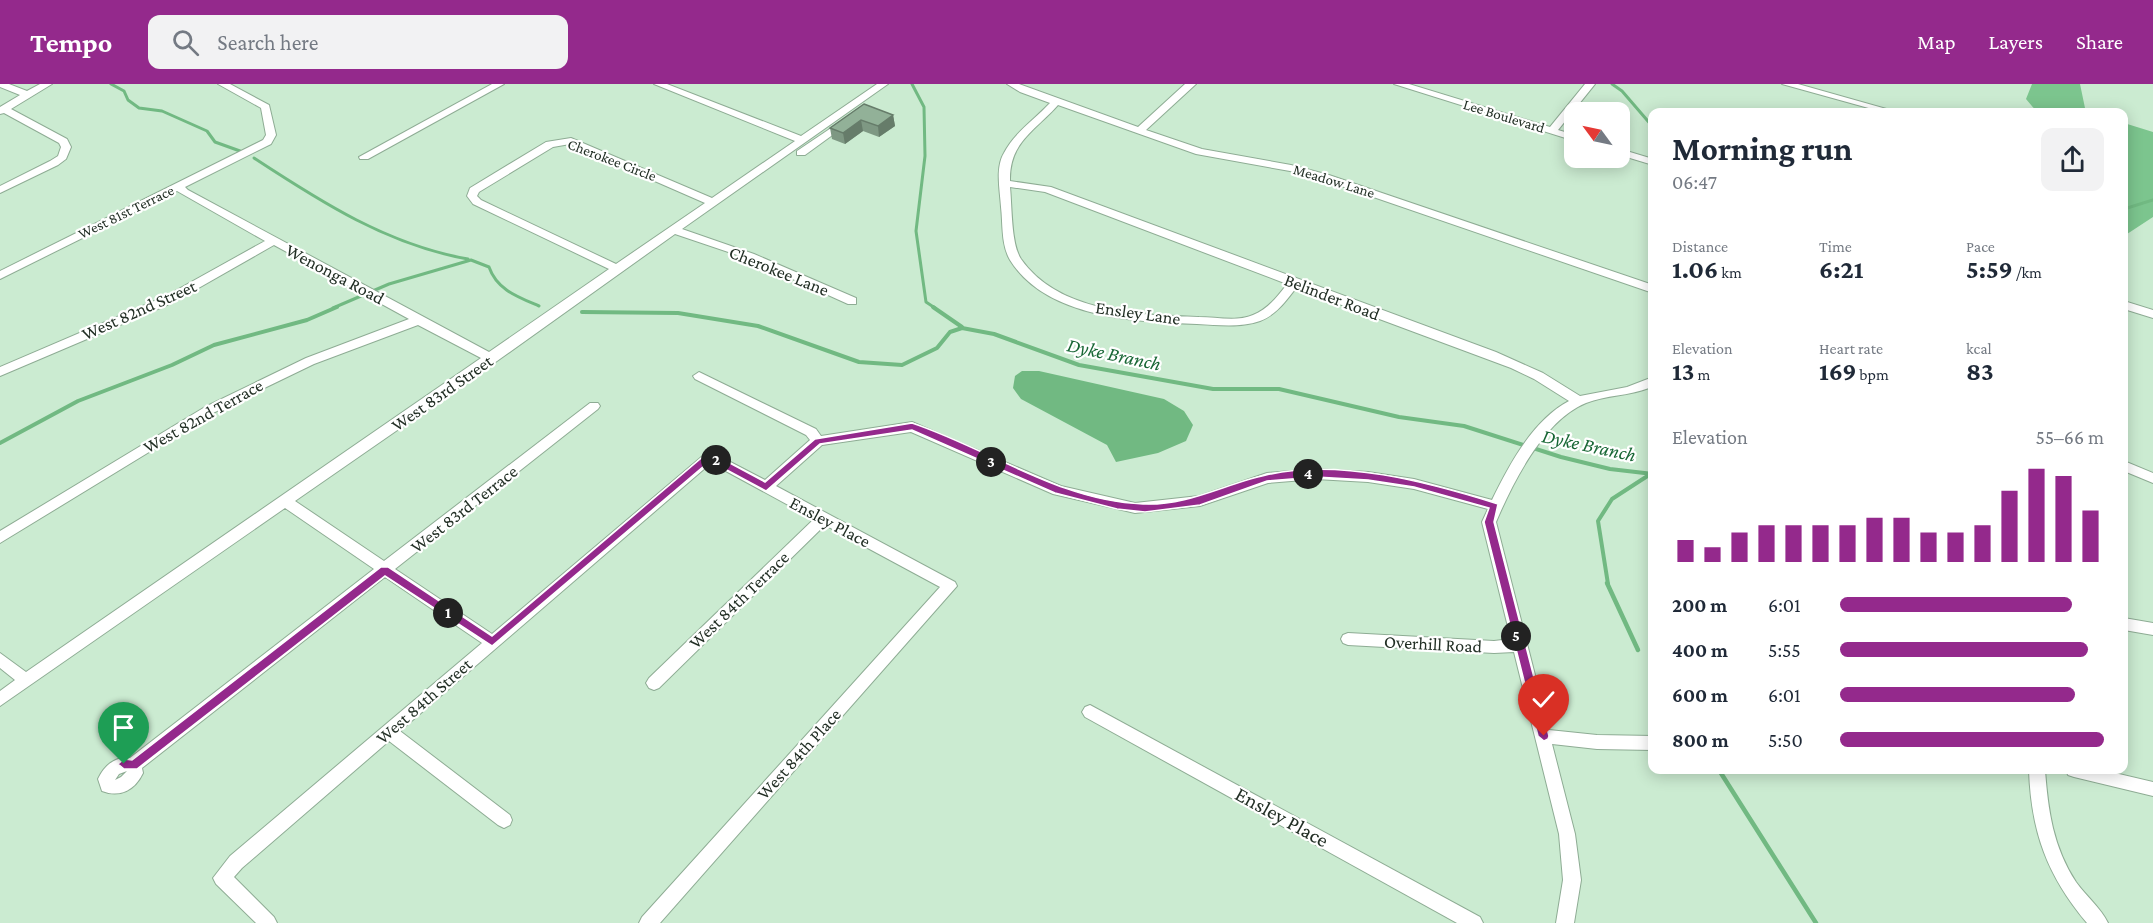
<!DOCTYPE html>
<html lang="en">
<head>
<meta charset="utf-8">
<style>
	body { margin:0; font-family:"Crimson Pro",serif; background:#f2f2f3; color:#1f2937; height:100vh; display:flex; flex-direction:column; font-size:22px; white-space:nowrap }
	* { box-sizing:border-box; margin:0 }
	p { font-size:20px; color:#747a83 }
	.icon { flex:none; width:33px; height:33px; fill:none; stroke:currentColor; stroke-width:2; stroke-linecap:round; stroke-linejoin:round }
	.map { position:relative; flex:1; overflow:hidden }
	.details { position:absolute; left:1648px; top:24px; width:480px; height:666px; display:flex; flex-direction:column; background:#fff; border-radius:12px; box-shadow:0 3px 15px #0003 }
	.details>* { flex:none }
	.needle { width:39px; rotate:303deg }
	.tools { position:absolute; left:1564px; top:18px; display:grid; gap:12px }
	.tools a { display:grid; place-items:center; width:66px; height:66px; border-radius:12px; background:#fff; box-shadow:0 3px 15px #0003; font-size:30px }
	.pin { position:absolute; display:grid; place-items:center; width:51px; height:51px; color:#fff; margin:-62px -26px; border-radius:50% 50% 50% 0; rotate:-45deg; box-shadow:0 0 6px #0007 }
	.pin .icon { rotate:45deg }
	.km { position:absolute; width:30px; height:30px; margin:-15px; border-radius:50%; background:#222; color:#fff; font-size:16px; line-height:30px; text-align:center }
	.round { display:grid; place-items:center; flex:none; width:63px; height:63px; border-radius:12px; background:#f2f2f3 }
	.overview { display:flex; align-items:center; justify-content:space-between; height:102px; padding:0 24px }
	h1 { font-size:33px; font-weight:700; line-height:45px }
	.figures { display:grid; grid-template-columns:repeat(3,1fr); gap:9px; height:102px; padding:6px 24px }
	.figures div { display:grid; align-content:center }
	.figures b { font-size:26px; font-weight:700 }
	.figures small { font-size:16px; font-weight:400 }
	.figures p { font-size:16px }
	.chart { height:168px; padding:12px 24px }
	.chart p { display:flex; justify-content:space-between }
	.chart svg { width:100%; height:108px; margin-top:6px; stroke:#94298c; stroke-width:6 }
	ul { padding:0 24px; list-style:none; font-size:20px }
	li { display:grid; grid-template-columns:96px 72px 1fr; align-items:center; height:45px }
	li i { height:15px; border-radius:8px; background:#94298c }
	header { display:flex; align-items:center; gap:36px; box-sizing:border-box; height:84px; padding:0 30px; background:#94298c; color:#fff }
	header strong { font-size:28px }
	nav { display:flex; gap:33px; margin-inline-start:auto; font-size:21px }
	.search { width:420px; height:54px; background:#f2f2f3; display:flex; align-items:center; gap:15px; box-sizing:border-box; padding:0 21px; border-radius:12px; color:#747a83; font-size:22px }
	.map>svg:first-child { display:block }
	.forest { fill:#7cc58e }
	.water { fill:#71b982 }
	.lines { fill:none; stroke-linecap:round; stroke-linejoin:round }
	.stream-far2 { stroke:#71b982; stroke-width:3 }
	.stream-far1 { stroke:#71b982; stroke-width:4 }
	.stream { stroke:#71b982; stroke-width:4.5 }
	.minor-casing { stroke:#8eac94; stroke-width:2 }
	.minor { fill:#fff; fill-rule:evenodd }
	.wall { fill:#7e9883 }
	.shaded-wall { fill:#667c6a }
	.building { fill:#92b198; stroke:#667c6a; stroke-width:1.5 }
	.route { fill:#94298c; stroke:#fff; stroke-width:1.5 }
	.labels { text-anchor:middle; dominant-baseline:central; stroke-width:4.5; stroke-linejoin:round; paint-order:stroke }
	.far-street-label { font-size:15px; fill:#222f25; stroke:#fff }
	.street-label { font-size:18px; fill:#222f25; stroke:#fff }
	.water-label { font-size:20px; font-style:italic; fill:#186735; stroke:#fff }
	.near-street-label { font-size:21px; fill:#222f25; stroke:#fff }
</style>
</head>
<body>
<header>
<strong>Tempo</strong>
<div class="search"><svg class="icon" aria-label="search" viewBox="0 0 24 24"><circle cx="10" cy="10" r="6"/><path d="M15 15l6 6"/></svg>Search here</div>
<nav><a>Map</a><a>Layers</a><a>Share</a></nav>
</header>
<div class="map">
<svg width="2153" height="839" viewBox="0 0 2153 839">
	<rect width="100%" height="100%" fill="#cbebd1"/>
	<g class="forest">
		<path d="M2032,0H2080L2085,24L2093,28H2037L2026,15Z"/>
		<path d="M2124,39L2153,48V133L2124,152L2126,81Z"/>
	</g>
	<path class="water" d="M1022,287H1039L1164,315L1184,327L1193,341L1186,357L1158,369L1116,378L1107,361L1021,315L1013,304L1015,292Z"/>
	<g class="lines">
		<g class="stream-far2">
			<path d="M111,0L124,7L128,16L139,24L162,27L207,47L215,58L240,67"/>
			<path d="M912,0L924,23L925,72L916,147L926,218L935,224"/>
			<path d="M1612,0L1622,7L1653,43"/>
			<path d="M254,74C321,118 388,161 468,175"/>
			<path d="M2124,125L2153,116"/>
			<path d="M333,224L389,200L471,176L489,183C497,206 518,213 539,222"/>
		</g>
		<g class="stream-far1">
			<path d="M933,223L962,243"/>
			<path d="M582,228L678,229L758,242L859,278L902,281L937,264L950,248L962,244L994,250L1079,281L1213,305H1279L1399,333L1464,342L1561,373L1610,385L1653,390"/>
			<path d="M0,359L78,317L172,281L214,261L307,236L337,223"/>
			<path d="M1608,500L1598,437L1612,415L1649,391"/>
		</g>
		<g class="stream">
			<path d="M1607,499L1638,566"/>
			<path d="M1719,686L1816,839"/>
		</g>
		<g class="minor-casing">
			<g id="minor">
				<path d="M0,0H9L27,7L40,0H52L11,25L67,55L71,63L66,75L58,81L0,109V102L50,77L58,72L61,63L59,59L4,29L0,30V23L20,11L0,3Z"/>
				<path d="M218,0H230L269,21L276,51L271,60L185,103L188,106L489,268L609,185L473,120L467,112L470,104L546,58L571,54L712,114L795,57L654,0H667L801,52L877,0H888L682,145L754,170L856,214V220H848L746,174L675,150L497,277L295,417L384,477L590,319H598L600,322L598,325L395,485L492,550L705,370H715L765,396L810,356L806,351L695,295L693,292L699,288L816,345L821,352L912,338L1061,402L1135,419L1199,412L1267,389L1316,385L1368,388L1414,395L1492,416C1509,381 1533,336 1569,317L1534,295L1511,284L1296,204C1286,217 1276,231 1260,237C1240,244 1218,241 1197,240C1136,238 1046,234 1010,176C1001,161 1003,140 1001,123C1000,106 995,84 1004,69C1014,49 1035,35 1050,19L1020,8L1007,0H1019L1138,43L1185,0H1196L1146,46L1202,65L1291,81L1329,91L1653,201V209L1321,95L1290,87L1196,70L1058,21C1035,47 1009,58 1010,97L1051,103L1496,268L1543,289L1580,312L1627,303L1653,293V302L1649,304C1629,312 1606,311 1586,319C1544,336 1513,398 1496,438L1549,646L1597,651L1653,652V666L1597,665L1552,660L1575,750L1581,796L1574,839H1556L1563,796L1559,750L1514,568L1494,569L1348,561L1343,559L1341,555L1343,551L1348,549L1494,557L1511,555L1482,438L1488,425L1414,405L1368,398L1316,395L1268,399L1200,422L1135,429L1053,410L911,348L822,361L776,402L955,498L957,502L660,839H639L642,833L940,503L825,441L659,604L654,606L649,604L646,599L649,594L814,435L711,379L400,647L510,731L512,736L510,741L504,744L498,741L389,657L242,784L234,793L274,833L277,839H256L216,800L213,794L230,772L482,559L385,493L142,684L143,689C135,706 120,714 102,707L98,695C104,682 115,672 130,674L374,485L285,424L0,622V607L15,596L0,584V569L26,588L481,274L418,241L314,280L213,329L0,459V447L205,323L306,274L409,235L274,161L174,218L0,292V283L166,212L265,157L177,107L0,195V187L263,56L266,51L261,24ZM570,60L705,119L616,180L481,116L477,112L479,108L553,63ZM1010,103L1045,108L1287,200C1278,212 1268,225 1253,231C1237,238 1216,233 1199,233C1139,231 1059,229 1021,175C1011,160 1012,122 1010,103ZM127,687L121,693L115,696L119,690Z"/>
				<path d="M492,0H504L368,75H360L359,73Z"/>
				<path d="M1394,0H1409L1550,43L1585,0H1595L1558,46L1575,51V57Z"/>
				<path d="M1782,0H1798L1897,28H1883Z"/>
				<path d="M846,34L849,35V39L805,71H797V67Z"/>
				<path d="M1620,65L1653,75V81L1620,71Z"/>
				<path d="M2124,217L2153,226V234L2124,225Z"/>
				<path d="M2124,377L2153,389V399L2124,387Z"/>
				<path d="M2124,534L2153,539V551L2124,546Z"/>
				<path d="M1090,621L1480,833L1483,839H1457L1085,633L1082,628L1085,623Z"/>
				<path d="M2029,686H2045C2048,726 2053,763 2076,798C2086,812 2101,824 2108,839H2087C2047,792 2031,747 2029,686Z"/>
				<path d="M2066,686H2102L2153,698V712L2074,693L2068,691Z"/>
			</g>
		</g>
		<use href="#minor" class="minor"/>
	</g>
	<path class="wall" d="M864,20L893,31L895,42L879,53L863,47L845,60L832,55L830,44Z"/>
	<g class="shaded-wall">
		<path d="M893,31L895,42L879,53L878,42Z"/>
		<path d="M861,36L863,47L845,60L843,49Z"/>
	</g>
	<path class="building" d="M864,20L893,31L878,42L861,36L843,49L830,44Z"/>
	<path class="route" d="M912,339C990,365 1059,417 1143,420C1188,422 1224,400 1266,391C1339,374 1428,398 1498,420L1494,438L1549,652L1548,655L1544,657L1538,652L1484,438L1489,424L1414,403L1368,396L1316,393L1267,397L1200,421L1145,428L1117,425L1055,409L912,346L820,360L766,407L710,377L492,562L385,492L137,685H124L118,680L124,675L132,676L381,483H388L492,552L706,370H713L765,398L815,355Z"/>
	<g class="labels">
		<g class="far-street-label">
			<text transform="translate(1504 32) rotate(17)">Lee Boulevard</text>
			<text transform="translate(612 76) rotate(21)">Cherokee Circle</text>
			<text transform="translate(1334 97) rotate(17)">Meadow Lane</text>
			<text transform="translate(126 128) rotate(-26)">West 81st Terrace</text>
		</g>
		<g class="street-label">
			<text transform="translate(779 187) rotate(22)">Cherokee Lane</text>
			<text transform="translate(335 190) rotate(28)">Wenonga Road</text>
			<text transform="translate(1332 213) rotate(21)">Belinder Road</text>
			<text transform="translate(139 226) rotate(-24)">West 82nd Street</text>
			<text transform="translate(1138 229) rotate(8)">Ensley Lane</text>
			<text transform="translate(442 309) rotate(-35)">West 83rd Street</text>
			<text transform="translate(203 332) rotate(-29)">West 82nd Terrace</text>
			<text transform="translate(464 425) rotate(-38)">West 83rd Terrace</text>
			<text transform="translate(830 438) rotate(28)">Ensley Place</text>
			<text transform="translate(739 516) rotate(-44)">West 84th Terrace</text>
			<text transform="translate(1433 560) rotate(3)">Overhill Road</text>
			<text transform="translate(424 617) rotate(-41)">West 84th Street</text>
			<text transform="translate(799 670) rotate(-48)">West 84th Place</text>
		</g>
		<g class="water-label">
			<text transform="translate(1114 270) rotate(12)">Dyke Branch</text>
			<text transform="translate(1589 361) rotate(12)">Dyke Branch</text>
		</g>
		<g class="near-street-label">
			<text transform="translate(1282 733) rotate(29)">Ensley Place</text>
		</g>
	</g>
</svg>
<div class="tools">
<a><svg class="needle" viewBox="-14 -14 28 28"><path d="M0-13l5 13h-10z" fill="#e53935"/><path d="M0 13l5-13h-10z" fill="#747a83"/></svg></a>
</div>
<div class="pin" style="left:124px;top:680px;background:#1e9e55"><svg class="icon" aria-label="arrive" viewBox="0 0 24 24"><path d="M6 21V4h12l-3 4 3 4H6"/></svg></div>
<div class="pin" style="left:1544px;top:652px;background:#d93025"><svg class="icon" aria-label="check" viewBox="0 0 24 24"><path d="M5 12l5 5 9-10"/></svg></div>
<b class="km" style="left:448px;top:529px">1</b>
<b class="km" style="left:716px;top:376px">2</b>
<b class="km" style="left:991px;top:378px">3</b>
<b class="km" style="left:1308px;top:390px">4</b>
<b class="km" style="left:1516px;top:552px">5</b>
<section class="details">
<div class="overview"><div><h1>Morning run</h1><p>06:47</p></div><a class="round"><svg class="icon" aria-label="share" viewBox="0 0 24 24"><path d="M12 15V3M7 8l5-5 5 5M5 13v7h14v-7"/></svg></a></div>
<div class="figures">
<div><p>Distance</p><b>1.06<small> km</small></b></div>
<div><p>Time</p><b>6:21</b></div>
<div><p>Pace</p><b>5:59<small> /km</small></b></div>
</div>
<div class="figures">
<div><p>Elevation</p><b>13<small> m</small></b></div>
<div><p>Heart rate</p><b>169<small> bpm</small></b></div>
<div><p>kcal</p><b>83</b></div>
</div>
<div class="chart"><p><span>Elevation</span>55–66 m</p>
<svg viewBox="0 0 160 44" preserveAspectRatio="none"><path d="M5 44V35M15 44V38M25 44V32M35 44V29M45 44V29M55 44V29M65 44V29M75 44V26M85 44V26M95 44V32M105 44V32M115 44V29M125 44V15M135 44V6M145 44V9M155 44V23"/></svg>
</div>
<ul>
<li><b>200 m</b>6:01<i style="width:88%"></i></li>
<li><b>400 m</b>5:55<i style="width:94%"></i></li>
<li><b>600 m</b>6:01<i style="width:89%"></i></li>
<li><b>800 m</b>5:50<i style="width:100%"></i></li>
</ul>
</section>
</div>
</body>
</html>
